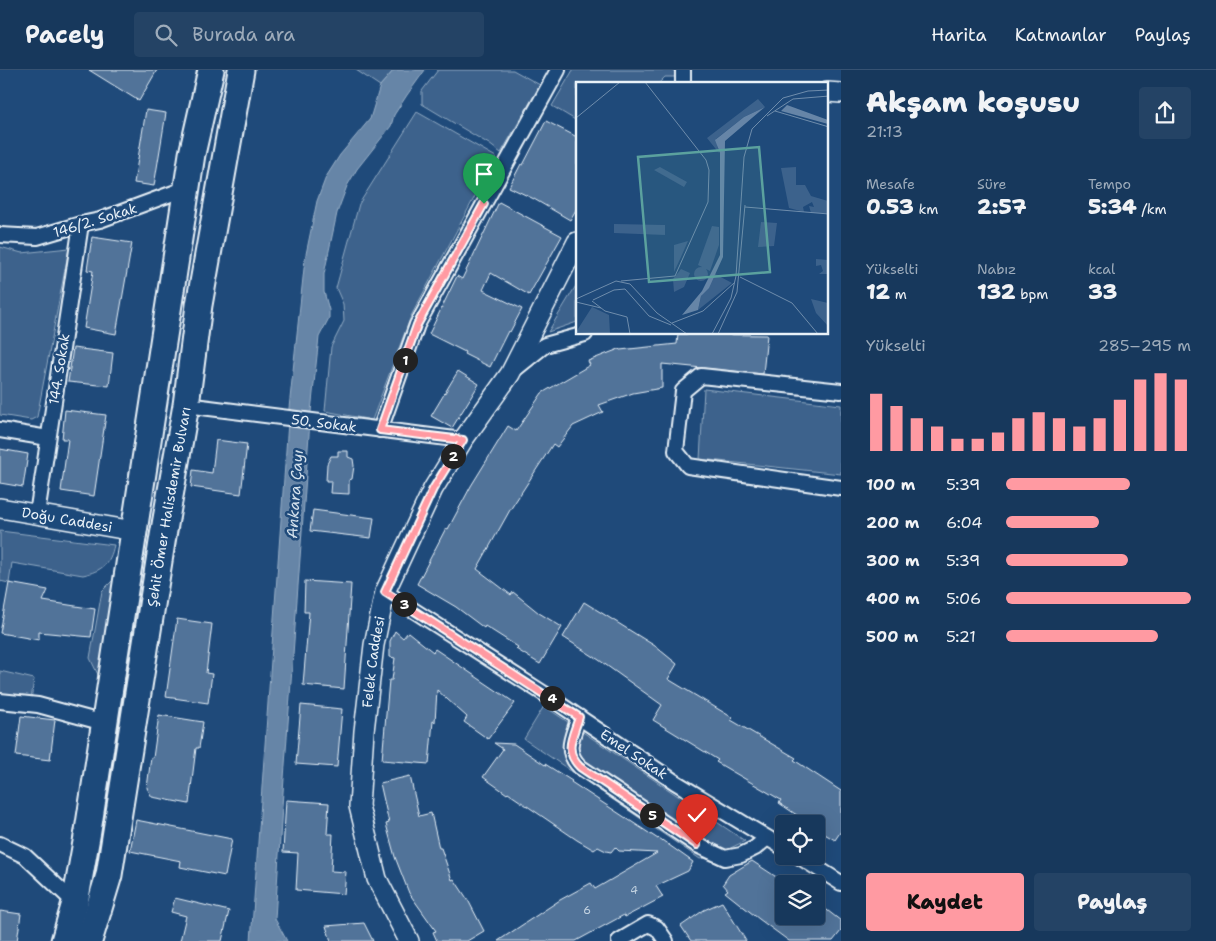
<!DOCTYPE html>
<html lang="tr">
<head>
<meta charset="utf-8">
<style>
	body { margin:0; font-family:"Shantell Sans",sans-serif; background:#244365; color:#f1f3f6; height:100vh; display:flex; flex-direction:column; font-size:19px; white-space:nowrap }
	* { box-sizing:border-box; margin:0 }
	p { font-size:16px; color:#9eacbb }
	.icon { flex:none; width:28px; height:28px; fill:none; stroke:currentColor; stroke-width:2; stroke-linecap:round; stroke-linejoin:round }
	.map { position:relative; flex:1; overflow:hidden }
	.drawer { display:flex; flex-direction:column; background:#17385c; width:375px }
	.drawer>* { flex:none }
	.fabs { position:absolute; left:775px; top:745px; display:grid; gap:10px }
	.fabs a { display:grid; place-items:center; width:50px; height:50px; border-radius:5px; background:#17385c; box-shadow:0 5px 20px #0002,0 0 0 1px #365272; font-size:25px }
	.pin { position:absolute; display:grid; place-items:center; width:42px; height:42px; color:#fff; margin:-51px -21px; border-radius:50% 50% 50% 0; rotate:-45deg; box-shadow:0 0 5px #0007 }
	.pin .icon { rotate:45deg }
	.km { position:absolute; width:25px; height:25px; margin:-12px; border-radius:50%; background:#222; color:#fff; font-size:14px; line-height:25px; text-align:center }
	.round { display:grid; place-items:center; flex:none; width:52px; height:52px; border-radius:5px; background:#244365 }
	.summary { display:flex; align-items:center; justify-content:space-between; height:85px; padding:0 25px }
	h1 { font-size:28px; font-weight:800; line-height:38px }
	.stats { display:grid; grid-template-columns:repeat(3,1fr); gap:8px; height:85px; padding:5px 25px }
	.stats div { display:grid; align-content:center }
	.stats b { font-size:21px; font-weight:800 }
	.stats small { font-size:14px; font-weight:400 }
	.stats p { font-size:14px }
	.chart { height:140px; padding:10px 25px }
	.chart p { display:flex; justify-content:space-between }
	.chart svg { width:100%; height:90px; margin-top:5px; stroke:#ff9aa2; stroke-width:6 }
	.button { display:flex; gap:10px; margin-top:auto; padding:10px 25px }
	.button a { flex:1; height:58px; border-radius:5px; background:#ff9aa2; color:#111; font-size:20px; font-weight:800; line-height:58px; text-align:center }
	.button a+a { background:#244365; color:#f1f3f6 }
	ul { padding:0 25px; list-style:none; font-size:16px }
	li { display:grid; grid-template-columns:80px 60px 1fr; align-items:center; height:38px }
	li i { height:12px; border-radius:6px; background:#ff9aa2 }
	header { display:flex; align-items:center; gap:30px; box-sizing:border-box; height:70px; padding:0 25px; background:#17385c; border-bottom:1px solid #365272 }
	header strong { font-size:24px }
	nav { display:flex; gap:28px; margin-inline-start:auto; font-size:18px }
	.search { width:350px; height:45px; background:#244365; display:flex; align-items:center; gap:12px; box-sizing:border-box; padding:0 18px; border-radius:5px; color:#9eacbb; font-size:19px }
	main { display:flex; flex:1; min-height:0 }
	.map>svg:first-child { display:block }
	.green { fill:#3c628c; stroke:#92aac2 }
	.water { fill:#6685a7; stroke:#9ab0c7 }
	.building { fill:#517399; stroke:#e8f1f8 }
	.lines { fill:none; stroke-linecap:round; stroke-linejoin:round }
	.street-casing { stroke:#e8f1f8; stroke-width:18 }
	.secondary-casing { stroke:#e8f1f8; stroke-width:22 }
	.highway-casing { stroke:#e8f1f8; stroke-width:29 }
	.street { stroke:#1f4a7a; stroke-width:14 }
	.secondary { stroke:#1f4a7a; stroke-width:19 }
	.highway { stroke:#1f4a7a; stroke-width:25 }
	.route-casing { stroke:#fff; stroke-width:10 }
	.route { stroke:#ff9aa2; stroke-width:6 }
	.labels { text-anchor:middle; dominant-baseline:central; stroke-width:5; stroke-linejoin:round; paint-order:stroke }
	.number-label { font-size:11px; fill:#c2d2e0 }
	.street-label { font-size:14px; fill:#e8f1f8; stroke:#1f4a7a }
	.water-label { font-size:15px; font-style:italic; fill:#d4e1ec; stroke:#1f4a7a }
	.inset-road { fill:none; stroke:#6f8dac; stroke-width:1 }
	.view { fill:#5ba19e; fill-opacity:0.15; stroke:#5ba19e; stroke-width:2.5 }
	.inset-edge { fill:none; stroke:#e8f1f8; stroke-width:2.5 }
</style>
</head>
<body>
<header>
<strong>Pacely</strong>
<div class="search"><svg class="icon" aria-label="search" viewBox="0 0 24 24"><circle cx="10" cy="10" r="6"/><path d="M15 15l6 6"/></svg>Burada ara</div>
<nav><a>Harita</a><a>Katmanlar</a><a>Paylaş</a></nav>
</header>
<main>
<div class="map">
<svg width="841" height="871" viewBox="0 0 841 871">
	<rect width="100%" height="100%" fill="#1f4a7a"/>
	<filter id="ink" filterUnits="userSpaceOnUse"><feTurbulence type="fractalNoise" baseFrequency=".02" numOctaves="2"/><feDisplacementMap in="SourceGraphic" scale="10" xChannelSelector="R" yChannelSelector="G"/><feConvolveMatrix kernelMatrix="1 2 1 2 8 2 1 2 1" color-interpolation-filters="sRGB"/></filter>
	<g filter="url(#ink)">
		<g class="green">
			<path d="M356,0H394L380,16Z"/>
			<path d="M438,0H513L540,15L501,83L489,74L422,34V21Z"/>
			<path d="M573,0H677V7H665L658,14H577V51L552,36Z"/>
			<path d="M417,42L496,87L411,246L372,350L325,341L331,277L344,251L343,234L336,218L359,134Z"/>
			<path d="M0,177L22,183L69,178L37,347L31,350L0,345Z"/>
			<path d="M577,214V252L548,262Z"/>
			<path d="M704,319L841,335V404L700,389Z"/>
			<path d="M0,461L114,475C110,494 102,501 83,505L12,493L9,513L0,511Z"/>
			<path d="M119,504L102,613L90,588L102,521Z"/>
			<path d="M0,601L34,609L31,630L0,623Z"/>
			<path d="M544,636L745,771L714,786L700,789L524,669Z"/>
		</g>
		<path class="water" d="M394,0H425L407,25L394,45L391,56L357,99L347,116L337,143L324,204V222L329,240V248L319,267L310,351L282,736L275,849L287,871H251L289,338L305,189L317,131L326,107L340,85L370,49L380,16Z"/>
		<g class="building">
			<path d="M89,0H157L139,31Z"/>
			<path d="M146,40L166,43L154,116L134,113Z"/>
			<path d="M546,51L577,67V138L570,150L534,129L509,117L521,94L523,95Z"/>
			<path d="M499,132L562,166L529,225L491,203L483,220L522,239L510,262L508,261L490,297L464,284L465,282L429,264L457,206L462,209Z"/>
			<path d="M92,167L132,173L116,264L84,258L93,201L87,200Z"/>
			<path d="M678,264L767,265L763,304L662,294V318L633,323L599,335L603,342L573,356L557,377L553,374L510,440L477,499L511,525L513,522L539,543L562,557L540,594L516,579L518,577L485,556L484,558L456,537L417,514L446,458L448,459L471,416L508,356L516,361L542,323L590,295L588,291L619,279L620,280L677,274Z"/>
			<path d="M73,278L113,283L109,316L68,312Z"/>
			<path d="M458,301L479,314L452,358L431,346Z"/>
			<path d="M65,340L106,345L94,426L61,421L68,369H62Z"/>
			<path d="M216,370L247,374L241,424L191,417L193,400L212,403Z"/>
			<path d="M0,379L28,384L23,417L0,413Z"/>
			<path d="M338,381H348V387L353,389L354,396L352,409L349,410V424L330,423L331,411H326L327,394L331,386H338Z"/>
			<path d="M313,440L374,448L371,468L310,461Z"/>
			<path d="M305,511L351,514L344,619L303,615L309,542H304Z"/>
			<path d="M9,513L48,520L43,531L95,539L91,567L39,562V570L0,563Z"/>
			<path d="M584,532L655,576L677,594L668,609L733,648L731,650L796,688L794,690L841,721V761L835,770L816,759V754H810L779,733L781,730L716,692L718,690L653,650L662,635L599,590L563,567Z"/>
			<path d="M177,549L212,554L206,603L212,604L208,633L166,627Z"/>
			<path d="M395,561L403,568L408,562L433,582L435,579L515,633L488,669L464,652L467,647L437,620L435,652L433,651L429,694L382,690L389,610H392L395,588L390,587V571Z"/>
			<path d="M301,635L342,639L337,697L296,694Z"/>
			<path d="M159,645L203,652L199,678H196L189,734L152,727L147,718L151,687L153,688Z"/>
			<path d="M21,646L55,650L50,690L16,686Z"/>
			<path d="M494,673L514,674L545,695V694L572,711L571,712L658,769L659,768L693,792L688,801L656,816L663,827L625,847L624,845L576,871H498L560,830L591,813L595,819L657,783L619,781L615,777L611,782L606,781L598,777L594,780L577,770L508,723L507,724L483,707L503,679Z"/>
			<path d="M410,706L419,746L431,743L439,778H441L452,810L454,809L468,830L484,861L467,871H437L433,862L436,861L409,823L395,787L386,754L389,753L380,713Z"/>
			<path d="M286,730L329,733L327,764H333L331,801L346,802L344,824L296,820L298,783L283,782Z"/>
			<path d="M136,750L232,769L225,806L180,797L181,791L130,781Z"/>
			<path d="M752,791L784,812V846H816L823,837L841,851V861L833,871H789L759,849L725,822L728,820L723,814L729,805Z"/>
			<path d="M175,828L229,841L222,871H180L186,846L171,842Z"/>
			<path d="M722,832L746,871H691L681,856L704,840Z"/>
			<path d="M0,841L21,844L17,871H0Z"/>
			<path d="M364,853L373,871H331L326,856Z"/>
		</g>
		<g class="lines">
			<g class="street-casing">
				<g id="street">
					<path d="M683,14V0"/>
					<path d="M0,165L37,167L81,154L100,150L187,118"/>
					<path d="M514,300L545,275L585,264"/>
					<path d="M841,321L701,306L683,321L676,381L688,396L841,418"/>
					<path d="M186,335L463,370"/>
					<path d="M0,360L48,368"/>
					<path d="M380,360L417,255L558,0"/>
					<path d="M37,444L81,154"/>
					<path d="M385,522L543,623L675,712L784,778"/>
					<path d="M0,631L38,635L104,653"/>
					<path d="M579,647C573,667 563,680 580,697L697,775L725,788L741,785L755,778L767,768"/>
					<path d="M0,774L25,786L75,833"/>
					<path d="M798,786L841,813"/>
					<path d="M619,871L648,854L657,858L666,871"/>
				</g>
			</g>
			<g class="secondary-casing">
				<g id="secondary">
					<path d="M827,22L841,23"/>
					<path id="s1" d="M0,438L134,461"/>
					<path id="s2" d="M409,871L377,809L359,736L364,661L374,575L385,522L433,419L463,370L510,304L577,172"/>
				</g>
			</g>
			<g class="highway-casing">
				<g id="highway">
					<path d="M64,871L75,833L88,761L192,84L211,0"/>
					<path id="s3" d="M89,871L109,805L163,466L186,335L199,235L241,0"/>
				</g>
			</g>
			<use href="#street" class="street"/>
			<use href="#secondary" class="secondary"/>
			<use href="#highway" class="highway"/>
		</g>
	</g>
	<g class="lines" filter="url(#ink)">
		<g class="route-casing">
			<path id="route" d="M484,134L417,255L380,360L463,370L433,419L385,522L579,647C573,667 563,680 580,697L697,775"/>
		</g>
		<use href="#route" class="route"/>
	</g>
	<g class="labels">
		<g class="number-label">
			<text x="634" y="820">4</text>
			<text x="587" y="840">6</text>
		</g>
		<g class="street-label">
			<text transform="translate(95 150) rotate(-17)">146/2. Sokak</text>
			<text transform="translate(59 299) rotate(-81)">144. Sokak</text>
			<text transform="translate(324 353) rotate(7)">50. Sokak</text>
			<text stroke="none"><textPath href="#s3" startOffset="442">Şehit Ömer Halisdemir Bulvarı</textPath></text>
			<text stroke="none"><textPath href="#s1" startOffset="68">Doğu Caddesi</textPath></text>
			<text stroke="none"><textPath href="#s2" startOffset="290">Felek Caddesi</textPath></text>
			<text transform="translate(634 684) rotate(34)">Emel Sokak</text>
		</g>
		<g class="water-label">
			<text transform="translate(295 424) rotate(-86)">Ankara Çayı</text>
		</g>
	</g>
	<g transform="translate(576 12)">
		<rect width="252" height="252" fill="#1f4a7a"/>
		<path d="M182,17L189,25L168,35L140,57L143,71L131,56ZM84,85L111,100L108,105L78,88ZM220,85V103H229L235,114L252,119V131H235L233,124L238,125L236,120L227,125L228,130L213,126L205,86ZM185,140L201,141L198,164L182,165ZM38,142L89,143V153L38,151ZM136,144L143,145V163L134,189L122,183ZM112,159L105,175L98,190V163ZM240,177L252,178V192H243L247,189L245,183L240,184ZM118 192a7 7 0 1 1 14 0a7 7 0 1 1-14 0ZM105,187L114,191L108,205L98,210L97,197ZM139,192L156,201L122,228L125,214ZM235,217L252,221V244L240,231ZM16,225L33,233L34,252L0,250Z" fill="#3c628c"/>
		<path d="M211,23L252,38V42L205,29ZM189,25L149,59L147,175L133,206L125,214L122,228L106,233L126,209L144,173V71L139,58L168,35Z" fill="#6685a7"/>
		<path class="inset-road" d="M199,29L253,45M191,34L217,17L253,14M0,36L44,0M169,125L253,132M164,195L216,221L242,252M45,199L99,194L132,120L133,88L130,78L69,0M0,217L40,199L54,202L81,231L111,252M17,218L38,208L49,207L73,234L95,243M16,219L29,229L51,235L54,252M0,220L25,226M96,241L127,229L158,201M136,252L155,216L160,194L168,75L176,47L207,16L232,9L253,8M142,252L161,210L169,123"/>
		<path class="view" d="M183,65L194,190L73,200L62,75Z"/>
		<rect width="252" height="252" class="inset-edge"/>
	</g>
</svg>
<div class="fabs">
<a><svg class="icon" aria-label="locate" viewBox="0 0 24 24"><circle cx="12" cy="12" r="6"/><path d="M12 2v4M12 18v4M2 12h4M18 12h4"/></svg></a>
<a><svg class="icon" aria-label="layers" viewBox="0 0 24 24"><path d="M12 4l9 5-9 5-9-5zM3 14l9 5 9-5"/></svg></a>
</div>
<div class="pin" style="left:484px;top:134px;background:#1e9e55"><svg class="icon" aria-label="arrive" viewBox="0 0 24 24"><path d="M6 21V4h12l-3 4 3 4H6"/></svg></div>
<div class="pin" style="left:697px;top:775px;background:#d93025"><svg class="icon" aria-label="check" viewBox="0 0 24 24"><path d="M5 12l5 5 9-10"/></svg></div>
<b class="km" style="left:405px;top:290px">1</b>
<b class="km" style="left:453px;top:386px">2</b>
<b class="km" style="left:404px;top:534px">3</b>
<b class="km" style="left:552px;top:628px">4</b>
<b class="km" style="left:652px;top:745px">5</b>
</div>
<section class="drawer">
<div class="summary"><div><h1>Akşam koşusu</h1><p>21:13</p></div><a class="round"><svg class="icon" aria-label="share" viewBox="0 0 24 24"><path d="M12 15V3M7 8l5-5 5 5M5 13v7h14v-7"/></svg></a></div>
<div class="stats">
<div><p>Mesafe</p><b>0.53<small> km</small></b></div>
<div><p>Süre</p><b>2:57</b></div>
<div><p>Tempo</p><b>5:34<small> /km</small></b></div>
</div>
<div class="stats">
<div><p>Yükselti</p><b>12<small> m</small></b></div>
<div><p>Nabız</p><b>132<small> bpm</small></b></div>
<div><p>kcal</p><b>33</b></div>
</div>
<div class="chart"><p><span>Yükselti</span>285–295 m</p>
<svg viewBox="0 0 160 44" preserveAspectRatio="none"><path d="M5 44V16M15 44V22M25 44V28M35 44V32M45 44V38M55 44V38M65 44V35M75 44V28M85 44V25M95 44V28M105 44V32M115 44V28M125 44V19M135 44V9M145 44V6M155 44V9"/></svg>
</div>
<ul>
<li><b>100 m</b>5:39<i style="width:67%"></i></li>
<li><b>200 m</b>6:04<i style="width:50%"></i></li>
<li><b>300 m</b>5:39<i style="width:66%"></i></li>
<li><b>400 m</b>5:06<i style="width:100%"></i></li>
<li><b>500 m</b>5:21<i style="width:82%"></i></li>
</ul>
<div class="button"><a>Kaydet</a><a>Paylaş</a></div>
</section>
</main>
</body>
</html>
